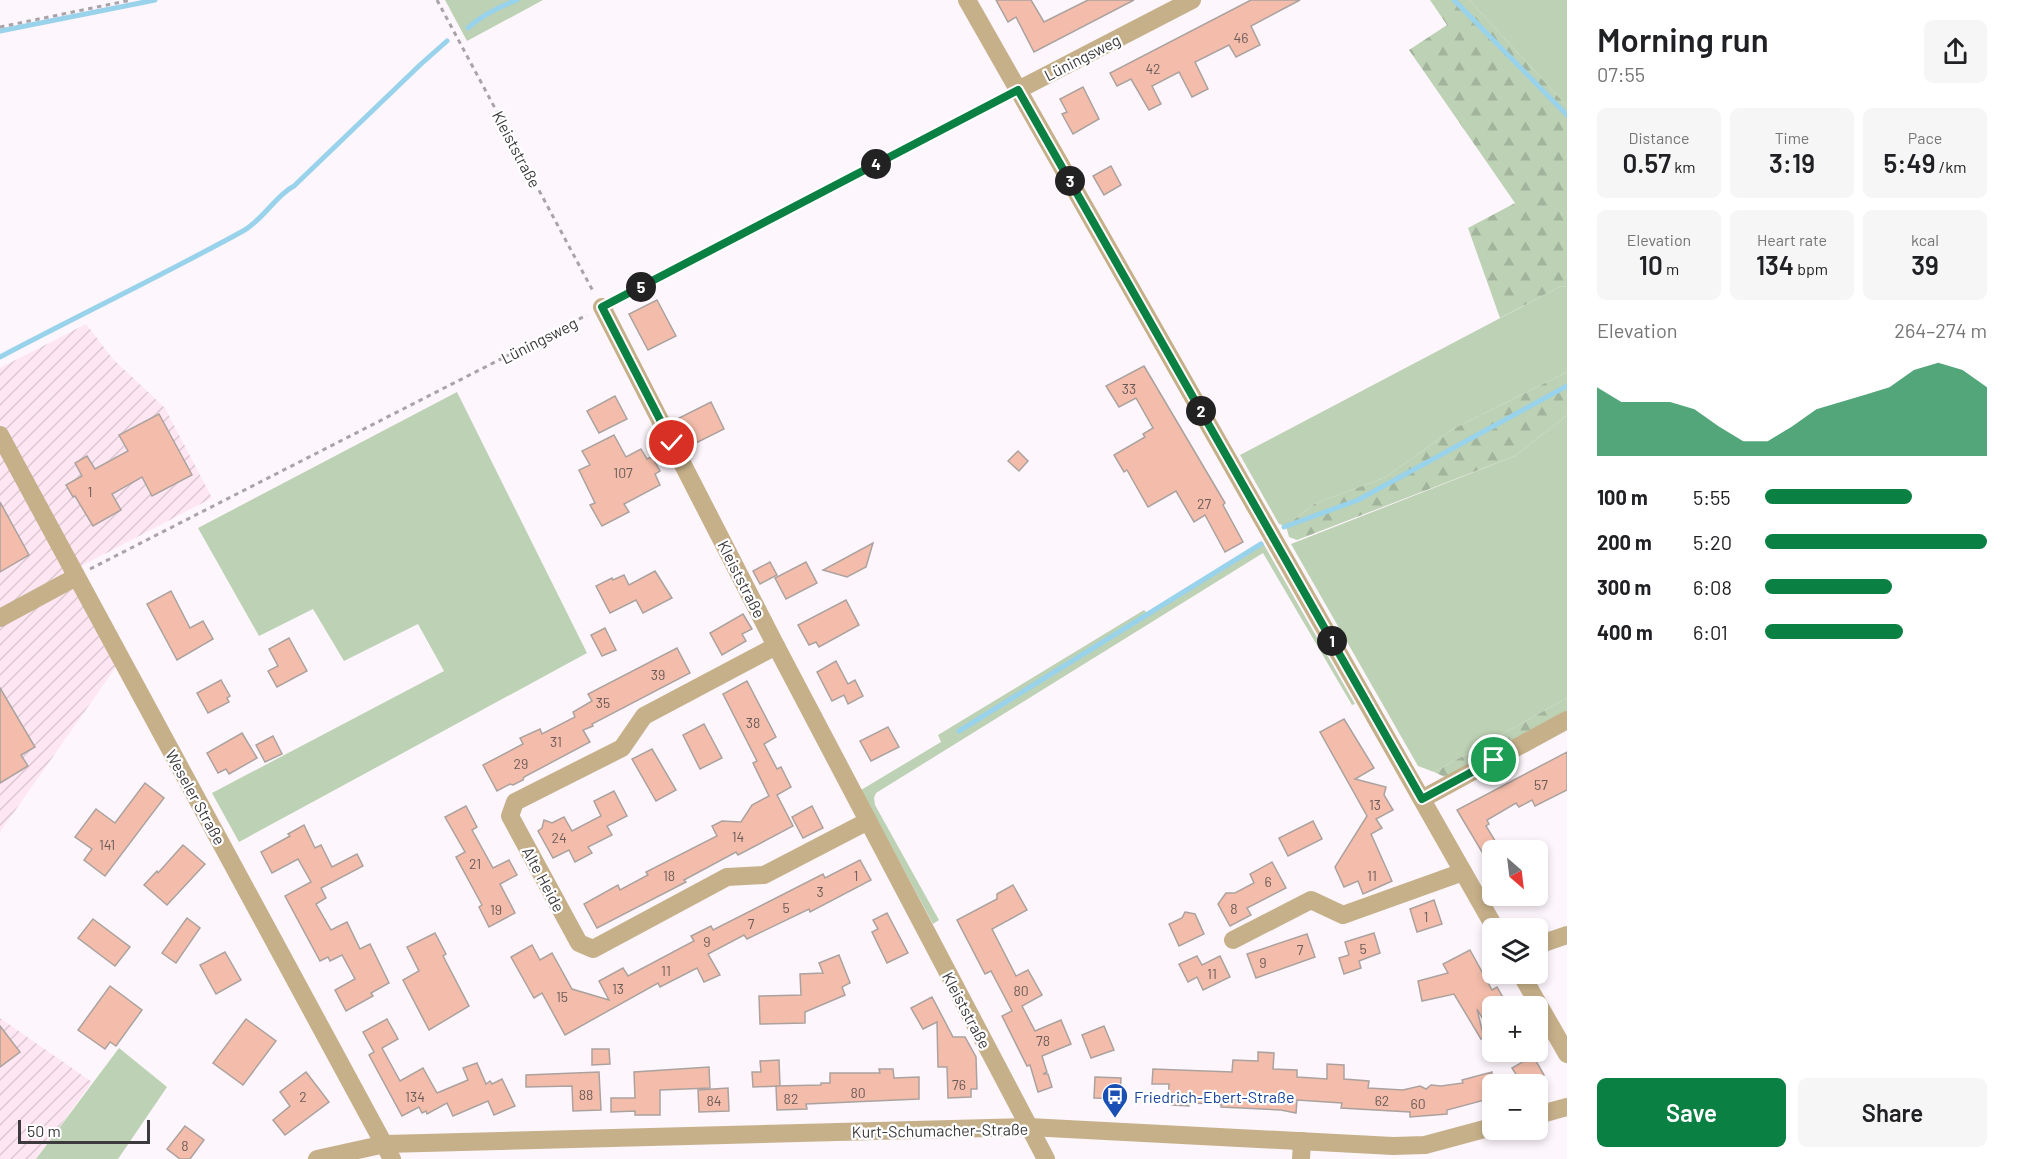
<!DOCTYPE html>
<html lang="en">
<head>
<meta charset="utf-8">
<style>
	body { margin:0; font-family:Barlow,sans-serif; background:#f6f6f6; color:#202124; height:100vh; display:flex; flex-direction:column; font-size:22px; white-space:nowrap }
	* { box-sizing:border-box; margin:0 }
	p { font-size:20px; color:#757577 }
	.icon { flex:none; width:33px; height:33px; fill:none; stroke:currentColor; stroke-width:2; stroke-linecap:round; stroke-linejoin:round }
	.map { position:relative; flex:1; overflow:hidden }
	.side { display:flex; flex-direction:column; background:#fff; width:450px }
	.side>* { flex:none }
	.needle { width:39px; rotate:152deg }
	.controls { position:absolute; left:1482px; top:840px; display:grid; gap:12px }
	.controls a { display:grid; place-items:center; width:66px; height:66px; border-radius:9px; background:#fff; box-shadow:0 3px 9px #0003; font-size:30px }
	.scale { position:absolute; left:18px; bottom:15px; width:132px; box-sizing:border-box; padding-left:6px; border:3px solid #3d3a3d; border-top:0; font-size:16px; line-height:21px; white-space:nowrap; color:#3d3a3d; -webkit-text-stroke:4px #fff; paint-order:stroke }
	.pin { position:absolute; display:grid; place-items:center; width:51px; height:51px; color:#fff; margin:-26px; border:3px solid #fff; border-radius:50%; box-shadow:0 2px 6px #0007 }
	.km { position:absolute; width:30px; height:30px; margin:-15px; border-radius:50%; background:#222; color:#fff; font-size:16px; line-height:30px; text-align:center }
	.round { display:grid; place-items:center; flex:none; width:63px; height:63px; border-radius:9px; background:#f6f6f6 }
	.overview { display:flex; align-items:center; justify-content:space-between; height:102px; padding:0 30px }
	h1 { font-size:33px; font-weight:600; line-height:45px }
	.stats { display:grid; grid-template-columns:repeat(3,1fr); gap:9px; height:102px; padding:6px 30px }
	.stats div { display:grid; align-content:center; border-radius:9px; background:#f6f6f6; text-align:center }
	.stats b { font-size:26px; font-weight:600 }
	.stats small { font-size:16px; font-weight:400 }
	.stats p { font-size:16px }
	.chart { height:168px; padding:12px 30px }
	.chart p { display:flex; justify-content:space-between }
	.chart svg { width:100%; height:108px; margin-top:6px; fill:#0b8043; opacity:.7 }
	.cta { display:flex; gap:12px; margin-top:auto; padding:12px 30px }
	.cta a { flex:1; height:69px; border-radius:9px; background:#0b8043; color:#fff; font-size:24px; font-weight:600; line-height:69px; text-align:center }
	.cta a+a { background:#f6f6f6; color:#202124 }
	ul { padding:0 30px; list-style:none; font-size:20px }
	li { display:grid; grid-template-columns:96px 72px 1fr; align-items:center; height:45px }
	li i { height:15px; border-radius:8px; background:#0b8043 }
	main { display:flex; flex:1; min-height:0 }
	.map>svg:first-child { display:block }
	.industrial { fill:url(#industrial-furrows) }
	.grass { fill:#bdd1b4 }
	.forest { fill:url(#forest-firs) }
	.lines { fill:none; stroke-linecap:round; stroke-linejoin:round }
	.stream { stroke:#99d2eb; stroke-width:5 }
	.building { fill:#f4bdab; stroke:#aba29f; stroke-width:1.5 }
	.path { stroke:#a9a3a8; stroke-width:3; stroke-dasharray:4.5 4.5; stroke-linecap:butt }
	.minor { stroke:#c6b08a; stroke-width:18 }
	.route-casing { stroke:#fff; stroke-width:12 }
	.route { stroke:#0b8043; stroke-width:8 }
	.labels { text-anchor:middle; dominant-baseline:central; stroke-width:4.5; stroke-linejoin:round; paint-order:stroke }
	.number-label { font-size:14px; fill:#6b5b58 }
	.street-label { font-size:16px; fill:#3d3a3d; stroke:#fff }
	.transit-label { font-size:16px; fill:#164399; stroke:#fff; text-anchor:start }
</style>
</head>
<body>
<main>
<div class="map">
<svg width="1567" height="1159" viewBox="0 0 1567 1159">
	<defs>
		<pattern id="industrial-furrows" width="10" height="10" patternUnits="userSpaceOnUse" patternTransform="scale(1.5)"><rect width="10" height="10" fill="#fee7f3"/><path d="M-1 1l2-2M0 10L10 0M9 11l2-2" fill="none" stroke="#dbc7d1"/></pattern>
		<pattern id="forest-firs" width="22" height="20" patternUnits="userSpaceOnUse" patternTransform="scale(1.5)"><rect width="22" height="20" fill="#bdd1b4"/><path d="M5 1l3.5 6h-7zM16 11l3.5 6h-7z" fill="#a3b49c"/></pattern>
	</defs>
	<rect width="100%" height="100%" fill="#fdf6fc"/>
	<g class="industrial">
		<path d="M86,324L113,359L165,408L212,498L68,573L118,664L0,832V368Z"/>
		<path d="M0,1018L92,1082L36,1159H0Z"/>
	</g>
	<g class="grass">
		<path d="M445,0H543L467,41Z"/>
		<path d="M1469,0H1567V106Z"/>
		<path d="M1561,286L1567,287V372L1453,429L1386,477L1314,504L1286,526L1279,524L1240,455Z"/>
		<path d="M457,392L587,653L239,842L212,793L444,671L418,624L344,661L313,609L259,636L198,528Z"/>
		<path d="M1567,415V698L1434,772L1418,766L1291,544L1515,456Z"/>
		<path d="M1263,543L1355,704L1352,705L1263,553L876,793L874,798L875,805L939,920L933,924L861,790L941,742L938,735L1144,610L1147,613Z"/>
		<path d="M119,1048L167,1087L118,1159H36Z"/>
	</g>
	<g class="forest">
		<path d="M1430,0H1469L1567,106V287L1561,286L1500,318L1468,228L1515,203L1409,50L1447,25Z"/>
		<path d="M1567,372V415L1515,456L1297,540L1289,537L1286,526L1314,504L1386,477L1453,429Z"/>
		<path d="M1567,698V715L1449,779L1434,772Z"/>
	</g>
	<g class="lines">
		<g class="stream">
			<path d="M1454,0L1567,115"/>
			<path d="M468,28C482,15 499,7 517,0"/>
			<path d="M0,31L155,0"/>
			<path d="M0,357C81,314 163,275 243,231C264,219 276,195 294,186L421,64L447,41"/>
			<path d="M1284,527L1358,500L1567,386"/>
			<path d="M959,731L1261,544"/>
		</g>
	</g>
	<g class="building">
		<path d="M996,0H1031L1044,22L1088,0H1134L1034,52L1016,17L1008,22Z"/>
		<path d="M1251,0H1300L1251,26L1260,45L1236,57L1229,45L1195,62L1208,89L1192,97L1179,72L1152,86L1161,104L1149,110L1131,79L1117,86L1110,73Z"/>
		<path d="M1083,87L1099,119L1073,134L1062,114L1067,112L1060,99Z"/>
		<path d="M1111,166L1121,185L1104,195L1093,176Z"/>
		<path d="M657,300L676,336L648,350L629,314Z"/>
		<path d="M1144,366L1225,503L1223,505L1243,542L1225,552L1205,515L1194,522L1176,491L1148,507L1127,470L1124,472L1114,455L1145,437L1143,434L1153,428L1136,398L1119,407L1106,386Z"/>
		<path d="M615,396L627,419L599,433L587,411Z"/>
		<path d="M711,402L724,429L692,445L679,418Z"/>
		<path d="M159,414L192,475L152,496L142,477L112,494L121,510L93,526L75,496L73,497L66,485L82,476L75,463L87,456L95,469L128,451L119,435Z"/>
		<path d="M614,435L626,457L641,449L647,459L652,457L660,471L655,474L660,485L624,504L629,512L602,526L590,505L595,503L579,470L590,465L582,451Z"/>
		<path d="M1018,451L1028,461L1019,471L1008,461Z"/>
		<path d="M0,502L29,555L0,572Z"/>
		<path d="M873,543L866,567L847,577L823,570Z"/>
		<path d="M770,562L777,575L760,584L753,571Z"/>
		<path d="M806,562L817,583L786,599L775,578Z"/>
		<path d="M655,571L672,598L643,613L636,600L610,613L596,586L612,578L613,580L624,575L629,585Z"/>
		<path d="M171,591L190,628L203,621L213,639L177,660L147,604Z"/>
		<path d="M846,600L859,625L819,647L816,642L809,645L798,625Z"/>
		<path d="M743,614L752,629L742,634L746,641L722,655L710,633Z"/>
		<path d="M605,628L616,650L602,656L591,635Z"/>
		<path d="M289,638L307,671L277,687L268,671L278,666L269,649Z"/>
		<path d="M677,648L690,673L592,724L593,726L583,730L590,742L524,777L523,780L513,785L510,784L497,791L483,765L523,744L520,738L540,729L542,734L575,717L573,712L592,701L588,694Z"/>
		<path d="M836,661L848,684L855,680L863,696L848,704L844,695L832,701L817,672Z"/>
		<path d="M221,680L230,696L227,698L229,702L208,713L197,693Z"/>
		<path d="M747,681L776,737L764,744L777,769L781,767L791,787L777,795L793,826L738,855L736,852L684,880L686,882L597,928L584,904L618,885L620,890L648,875L646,872L717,836L712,826L722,821L741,822L752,805L769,796L753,763L757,761L723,694Z"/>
		<path d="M0,688L35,747L21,755L28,766L0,783Z"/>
		<path d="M1344,719L1374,768L1355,779L1386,787L1384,795L1393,810L1376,819L1382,828L1371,834L1392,881L1363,894L1358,881L1344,887L1335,867L1367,816L1320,732Z"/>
		<path d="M704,724L722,758L700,769L683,735Z"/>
		<path d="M888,727L899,747L871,761L860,741Z"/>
		<path d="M242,733L257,758L229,774L226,769L218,773L207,753Z"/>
		<path d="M273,736L282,754L265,762L256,745Z"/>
		<path d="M652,749L676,790L656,801L632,759Z"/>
		<path d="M1567,752V790L1535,806L1532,800L1519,807L1516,803L1487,820L1489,824L1486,826L1500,849L1492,850V853L1485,857L1457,810Z"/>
		<path d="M145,783L164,798L105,876L84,860L92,849L75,837L96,809L115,823Z"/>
		<path d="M614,791L627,816L607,826L612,835L588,847L592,853L575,862L569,850L553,858L538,831L542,828L544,820L552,823L564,817L572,831L601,816L594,801Z"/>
		<path d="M466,806L477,827L472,830L493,868L509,860L517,875L500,884L515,913L489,927L479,907L482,905L456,857L465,852L445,817Z"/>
		<path d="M812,806L823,828L803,838L792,817Z"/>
		<path d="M1313,821L1322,839L1288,856L1279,838Z"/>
		<path d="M304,825L315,848L321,845L332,867L357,854L363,866L321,888L326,898L316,904L331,930L347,922L360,949L370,944L389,983L371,993L373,996L346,1011L335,990L355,979L342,955L330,961L328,957L320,961L285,896L311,882L298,859L272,873L261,852L290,836L288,834Z"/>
		<path d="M183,845L205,864L167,905L144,885L157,871L158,873Z"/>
		<path d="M860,860L871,880L810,912L809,909L747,939L744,935L708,954L720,975L704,982L697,968L660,987L658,983L565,1035L542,993L534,998L511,957L532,945L540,960L552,953L572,989L609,1000L599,981L623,968L628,976L694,941L691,936L711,926L713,930L823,874L825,878Z"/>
		<path d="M1272,862L1286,888L1247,908L1251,915L1230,926L1218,904L1226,893H1235L1254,883L1250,874Z"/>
		<path d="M1013,885L1027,910L992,929L1016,976L1028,970L1042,995L1022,1006L1035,1031L1061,1020L1071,1044L1042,1056L1047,1072L1043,1074H1048L1052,1087L1038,1092L1030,1065L1027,1066L1002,1016L1012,1011L991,971L985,974L957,920L997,899V894Z"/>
		<path d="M1434,900L1442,924L1417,932L1410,909Z"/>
		<path d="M1185,912L1195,914L1204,934L1179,946L1169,924L1182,918Z"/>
		<path d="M887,913L908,953L887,963L872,932L878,929L873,920Z"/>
		<path d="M187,918L200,928L176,963L162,953Z"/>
		<path d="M93,919L130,947L115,966L78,938Z"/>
		<path d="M435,933L446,954L443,956L469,1006L429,1030L403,980L419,971L407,947Z"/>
		<path d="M1374,933L1380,953L1359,961L1361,968L1344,974L1339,958L1349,955L1345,942Z"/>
		<path d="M1307,934L1315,957L1256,978L1247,954Z"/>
		<path d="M1470,950L1492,990L1497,987L1508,1006H1492V1035L1477,1009L1484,1038L1481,1039L1454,994L1422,1001L1418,981L1448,973L1443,964Z"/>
		<path d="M225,952L241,980L216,994L200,965Z"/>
		<path d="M839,955L850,983L842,987L845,995L805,1012V1023L760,1024L759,996L801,995L800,974L823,973L819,963Z"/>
		<path d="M1197,956L1202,965L1220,956L1230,977L1203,990L1197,977L1188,982L1179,964Z"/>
		<path d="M110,986L142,1010L116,1046L110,1042L105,1049L78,1030Z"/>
		<path d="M932,997L953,1037H965L976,1057L977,1089H971V1097L948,1098L947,1067H938L937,1022L923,1029L911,1008Z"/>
		<path d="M246,1019L276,1041L243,1085L213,1063Z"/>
		<path d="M387,1019L398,1039L382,1048L400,1081L423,1068L437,1093L468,1080L463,1068L477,1063L486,1084L490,1081L492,1084L502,1079L515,1106L494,1115L488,1101L453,1116L447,1103L427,1114L426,1111L422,1113L419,1107L402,1116L369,1055L374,1052L363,1032Z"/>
		<path d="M0,1026L20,1052L0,1067Z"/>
		<path d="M1104,1026L1114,1050L1091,1058L1082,1035Z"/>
		<path d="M592,1049H609L610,1064L592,1065Z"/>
		<path d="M1258,1052L1274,1053L1273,1069L1297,1070V1077L1327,1079V1064L1344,1065V1079L1369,1081L1368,1088L1403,1090L1420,1086L1426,1089L1431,1085L1441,1086L1463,1083L1462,1080L1492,1072V1098L1447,1110V1114L1410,1117V1112L1341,1108L1342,1103L1297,1100L1296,1113L1281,1110L1221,1107V1104L1189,1103V1106L1172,1105V1102H1168L1169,1084H1152L1153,1069L1232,1072L1233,1060L1258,1061Z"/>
		<path d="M1533,1056L1544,1075L1527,1084H1522L1512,1068Z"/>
		<path d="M779,1060L780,1086L753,1087L752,1072H761L760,1061Z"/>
		<path d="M709,1067L710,1088L660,1090V1115H635V1111L611,1112V1098H635L634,1072Z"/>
		<path d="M879,1069H893L894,1078L919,1077V1099L806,1104L807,1109L777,1110L776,1086L821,1085V1083H830V1073H880Z"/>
		<path d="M306,1072L329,1102L285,1135L273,1120L290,1106L280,1092Z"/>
		<path d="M599,1072L601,1110L573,1111L572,1086L526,1087V1075Z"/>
		<path d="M1095,1077L1121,1078L1120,1099L1094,1098Z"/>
		<path d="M728,1088L729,1111L699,1112L698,1090Z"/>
		<path d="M185,1126L204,1140L190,1159H180L167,1149Z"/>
	</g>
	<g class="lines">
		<g class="path">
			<path d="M437,0L594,293"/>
			<path d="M0,27L131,0"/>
			<path d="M616,300L1004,97"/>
			<path d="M90,569L587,315"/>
		</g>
		<g class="minor">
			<path d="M967,0L1495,928"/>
			<path d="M1018,90L1192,0"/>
			<path d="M602,307L776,646L1046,1159"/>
			<path d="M0,435L392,1159"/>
			<path d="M0,618L76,577"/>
			<path d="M776,646L644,716L622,748L515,802L510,816L579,943L593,949L727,877L764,875L868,821"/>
			<path d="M1422,799L1567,720"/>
			<path d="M1233,940L1311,900L1343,915L1463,872"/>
			<path d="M1538,945L1567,935"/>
			<path d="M1521,974L1567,1054"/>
			<path d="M1538,1115L1567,1107"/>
			<path d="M317,1159L385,1144L1029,1127L1393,1146L1425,1145L1492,1127"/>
			<path d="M1301,1159L1302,1141"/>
		</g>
	</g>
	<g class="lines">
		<g class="route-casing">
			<path id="route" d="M672,443L602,307L1018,90L1422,799L1494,760"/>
		</g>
		<use href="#route" class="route"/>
	</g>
	<defs>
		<g id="bus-pin" transform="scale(1.35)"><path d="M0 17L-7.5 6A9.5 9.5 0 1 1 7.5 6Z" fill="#1a4fb4" stroke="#fff"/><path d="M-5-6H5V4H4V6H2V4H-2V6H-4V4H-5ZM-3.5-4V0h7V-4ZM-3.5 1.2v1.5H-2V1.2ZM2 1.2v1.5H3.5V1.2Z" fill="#fff"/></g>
	</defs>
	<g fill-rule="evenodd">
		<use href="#bus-pin" x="1115" y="1096"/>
	</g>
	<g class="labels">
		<g class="number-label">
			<text x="1241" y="37">46</text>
			<text x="1153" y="68">42</text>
			<text x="1129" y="388">33</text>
			<text x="623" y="472">107</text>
			<text x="90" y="491">1</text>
			<text x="1204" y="503">27</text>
			<text x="658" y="674">39</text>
			<text x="603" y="702">35</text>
			<text x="753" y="722">38</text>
			<text x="556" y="741">31</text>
			<text x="521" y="763">29</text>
			<text x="1541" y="784">57</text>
			<text x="1375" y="804">13</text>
			<text x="738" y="836">14</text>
			<text x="559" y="837">24</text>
			<text x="107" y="844">141</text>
			<text x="475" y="863">21</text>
			<text x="669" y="875">18</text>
			<text x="856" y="875">1</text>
			<text x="1372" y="875">11</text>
			<text x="1268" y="881">6</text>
			<text x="820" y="891">3</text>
			<text x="786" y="907">5</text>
			<text x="1234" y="908">8</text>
			<text x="496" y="909">19</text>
			<text x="1426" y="916">1</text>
			<text x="751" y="923">7</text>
			<text x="707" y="941">9</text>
			<text x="1363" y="948">5</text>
			<text x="1300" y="949">7</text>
			<text x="1263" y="962">9</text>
			<text x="666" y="970">11</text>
			<text x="1212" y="973">11</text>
			<text x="618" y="988">13</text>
			<text x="1021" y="990">80</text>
			<text x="562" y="996">15</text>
			<text x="1043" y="1040">78</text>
			<text x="959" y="1084">76</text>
			<text x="858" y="1092">80</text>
			<text x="586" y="1094">88</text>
			<text x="303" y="1096">2</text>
			<text x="415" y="1096">134</text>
			<text x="791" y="1098">82</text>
			<text x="714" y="1100">84</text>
			<text x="1382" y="1100">62</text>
			<text x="1418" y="1103">60</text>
			<text x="185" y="1145">8</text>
		</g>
		<g class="street-label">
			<text transform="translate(1082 57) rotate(-27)">Lüningsweg</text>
			<text transform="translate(517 149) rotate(62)">Kleiststraße</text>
			<text transform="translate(539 340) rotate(-27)">Lüningsweg</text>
			<text transform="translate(742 579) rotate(63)">Kleiststraße</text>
			<text transform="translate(196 797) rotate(61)">Weseler Straße</text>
			<text transform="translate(544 879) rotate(62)">Alte Heide</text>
			<text transform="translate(967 1010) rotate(62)">Kleiststraße</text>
			<text transform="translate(940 1130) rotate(-1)">Kurt-Schumacher-Straße</text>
		</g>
		<g class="transit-label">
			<text x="1134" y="1096">Friedrich-Ebert-Straße</text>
		</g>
	</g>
</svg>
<div class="controls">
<a><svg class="needle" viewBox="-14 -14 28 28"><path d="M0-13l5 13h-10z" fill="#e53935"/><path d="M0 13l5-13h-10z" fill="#757577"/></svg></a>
<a><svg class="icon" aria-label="layers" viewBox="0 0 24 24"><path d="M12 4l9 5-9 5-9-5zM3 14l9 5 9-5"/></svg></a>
<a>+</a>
<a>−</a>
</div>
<div class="scale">50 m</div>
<div class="pin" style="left:1494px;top:760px;background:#1e9e55"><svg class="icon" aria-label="arrive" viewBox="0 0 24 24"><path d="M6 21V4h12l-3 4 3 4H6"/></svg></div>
<div class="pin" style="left:672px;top:443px;background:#d93025"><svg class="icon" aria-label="check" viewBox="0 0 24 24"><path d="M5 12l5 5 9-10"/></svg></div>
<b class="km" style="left:1332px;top:641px">1</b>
<b class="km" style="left:1201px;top:411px">2</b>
<b class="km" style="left:1070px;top:181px">3</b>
<b class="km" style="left:876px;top:164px">4</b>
<b class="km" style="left:641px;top:287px">5</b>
</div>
<section class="side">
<div class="overview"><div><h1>Morning run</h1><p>07:55</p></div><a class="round"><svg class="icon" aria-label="share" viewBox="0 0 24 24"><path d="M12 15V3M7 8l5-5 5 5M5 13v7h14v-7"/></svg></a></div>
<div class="stats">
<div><p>Distance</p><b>0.57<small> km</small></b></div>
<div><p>Time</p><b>3:19</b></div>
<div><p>Pace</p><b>5:49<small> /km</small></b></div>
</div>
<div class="stats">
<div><p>Elevation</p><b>10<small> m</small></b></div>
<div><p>Heart rate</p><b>134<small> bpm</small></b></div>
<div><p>kcal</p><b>39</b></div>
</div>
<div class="chart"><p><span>Elevation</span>264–274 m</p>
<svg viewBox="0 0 160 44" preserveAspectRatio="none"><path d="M0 44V16L10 22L20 22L30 22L40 25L50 32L60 38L70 38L80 32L90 25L100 22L110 19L120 16L130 9L140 6L150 9L160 16V44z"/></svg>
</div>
<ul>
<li><b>100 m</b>5:55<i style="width:66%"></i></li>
<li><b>200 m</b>5:20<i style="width:100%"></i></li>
<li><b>300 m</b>6:08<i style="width:57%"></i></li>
<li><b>400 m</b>6:01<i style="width:62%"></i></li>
</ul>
<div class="cta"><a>Save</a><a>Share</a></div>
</section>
</main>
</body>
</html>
